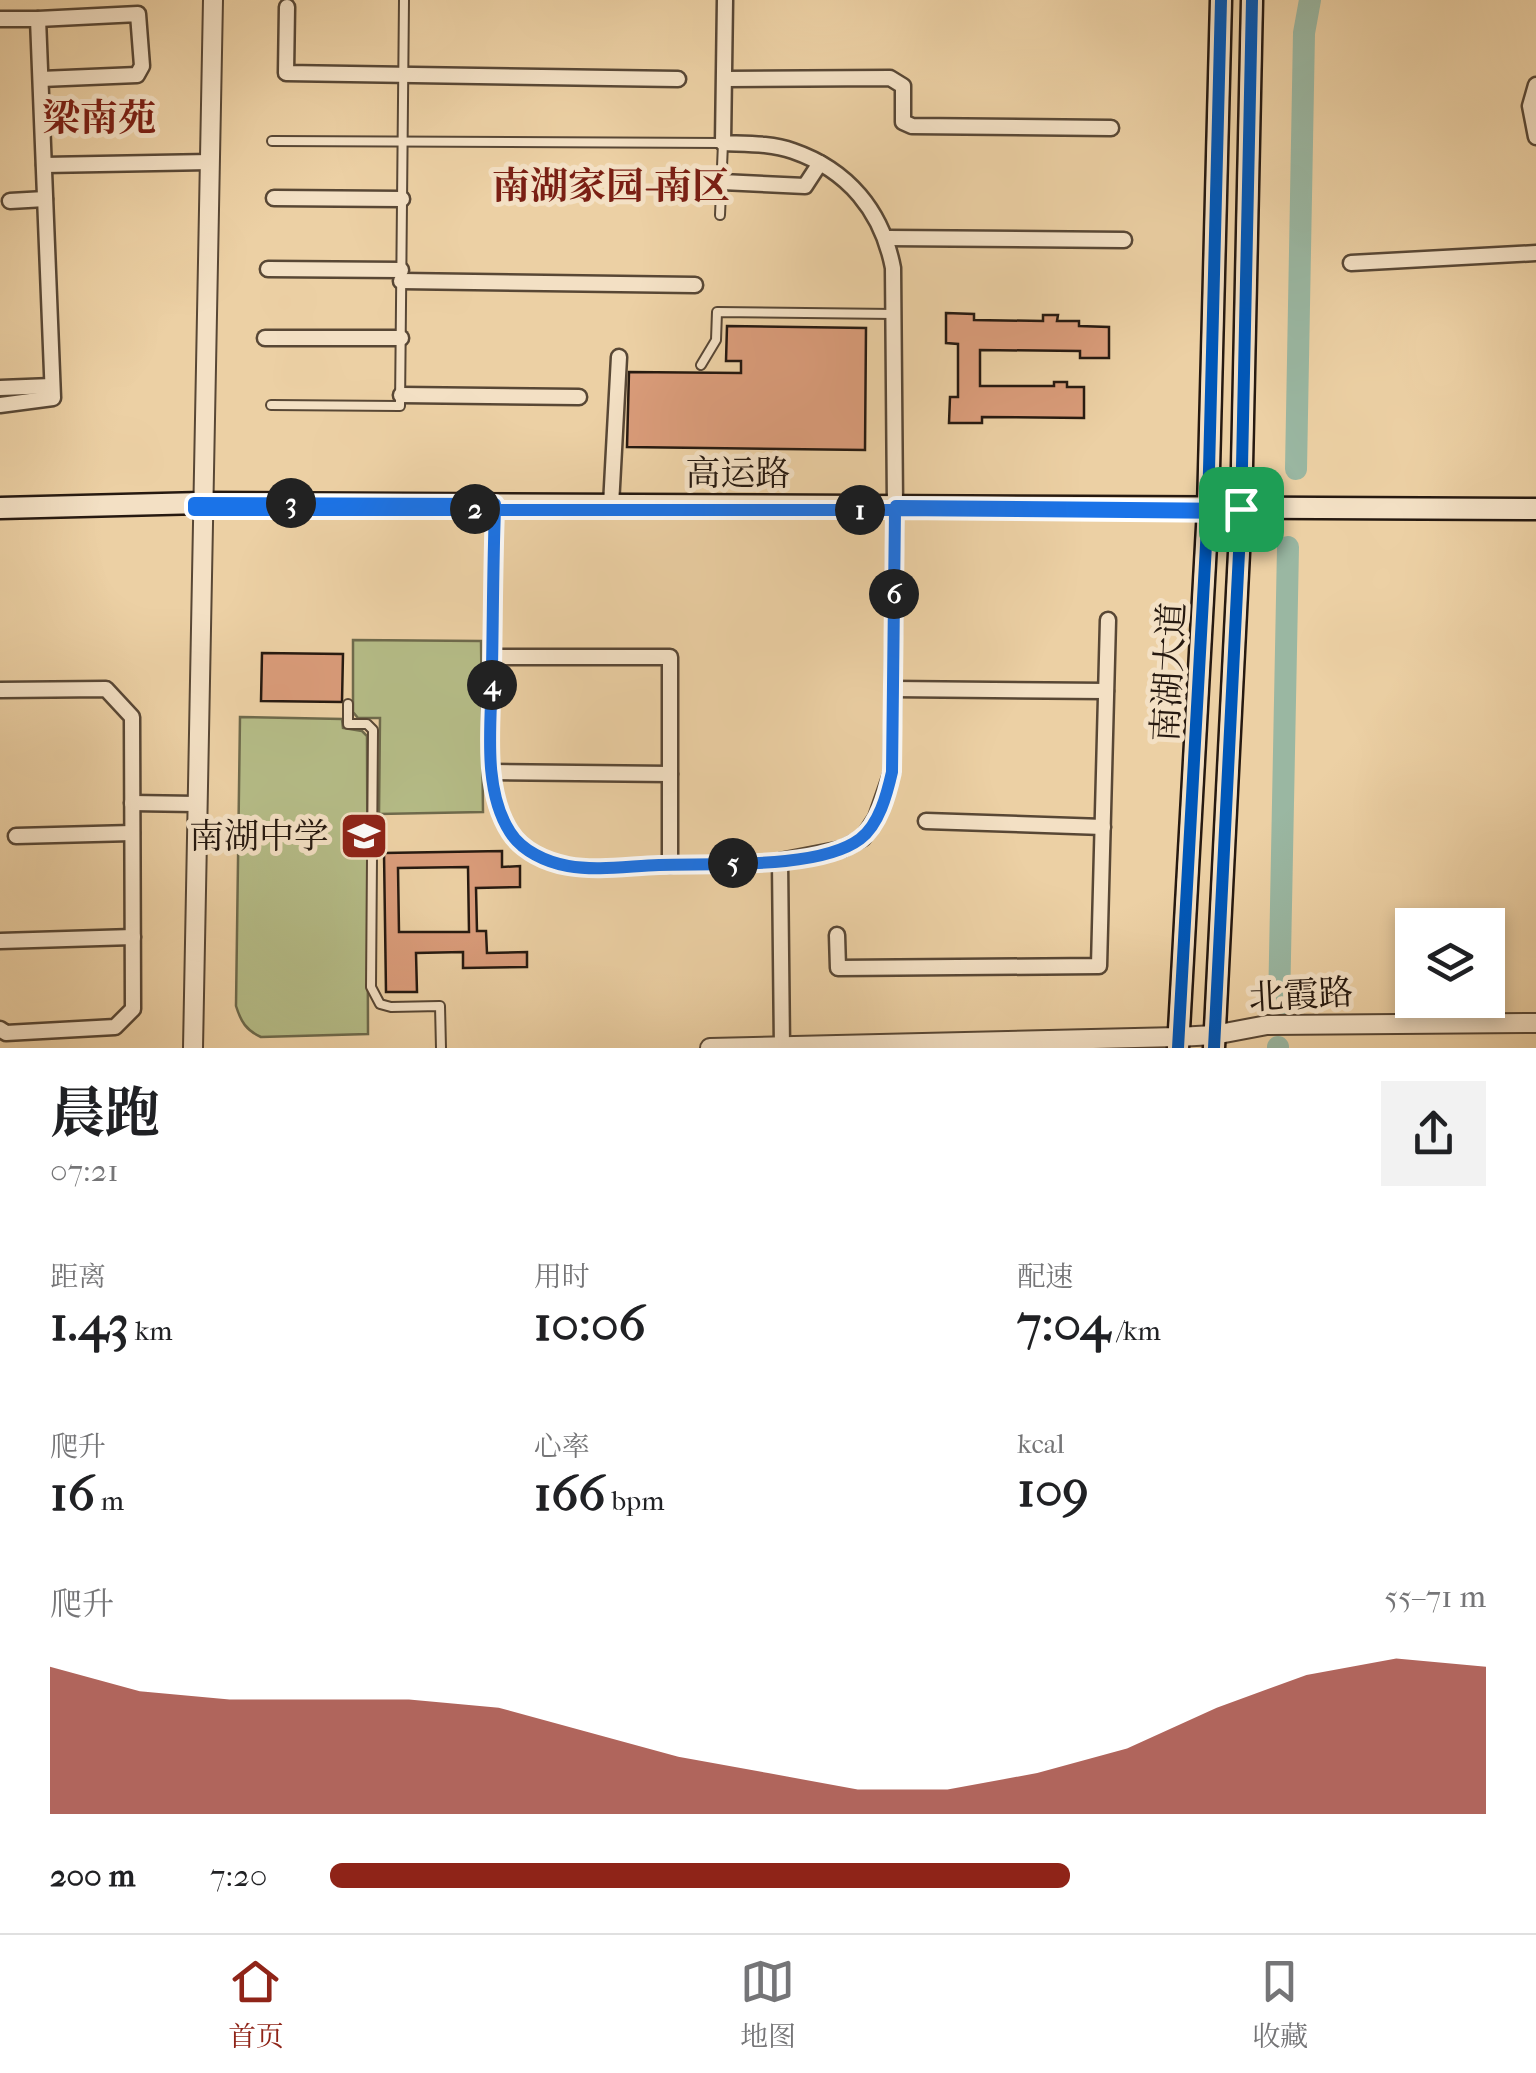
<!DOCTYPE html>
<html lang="zh">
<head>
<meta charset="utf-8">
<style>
	body { margin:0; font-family:"IM FELL French Canon","Noto Serif SC",serif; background:#f2f2f2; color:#202124; height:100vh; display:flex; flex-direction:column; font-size:38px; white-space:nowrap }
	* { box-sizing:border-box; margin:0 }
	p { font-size:32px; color:#757577 }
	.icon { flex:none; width:55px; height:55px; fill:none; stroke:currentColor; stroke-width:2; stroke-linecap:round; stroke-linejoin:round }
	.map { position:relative; height:1048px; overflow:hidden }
	.details { display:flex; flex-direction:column; background:#fff; flex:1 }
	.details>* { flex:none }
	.buttons { position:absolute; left:1395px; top:908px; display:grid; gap:20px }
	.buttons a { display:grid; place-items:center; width:110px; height:110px; border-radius:0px; background:#fff; box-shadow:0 5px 15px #0003; font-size:50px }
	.pin { position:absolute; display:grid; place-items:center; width:85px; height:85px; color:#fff; margin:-42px; border-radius:20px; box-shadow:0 5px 15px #0006 }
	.km { position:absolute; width:50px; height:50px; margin:-25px; border-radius:50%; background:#222; color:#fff; font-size:28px; line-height:50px; text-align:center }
	.round { display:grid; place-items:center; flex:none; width:105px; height:105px; border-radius:0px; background:#f2f2f2 }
	.head { display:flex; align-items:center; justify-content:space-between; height:170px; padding:0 50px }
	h1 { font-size:55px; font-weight:700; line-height:75px }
	.figures { display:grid; grid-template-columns:repeat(3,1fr); gap:15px; height:170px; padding:10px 50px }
	.figures div { display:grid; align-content:center }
	.figures b { font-size:50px; font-weight:700 }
	.figures small { font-size:28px; font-weight:400 }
	.figures p { font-size:28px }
	.chart { height:280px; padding:20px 50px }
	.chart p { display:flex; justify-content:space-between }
	.chart svg { width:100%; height:180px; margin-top:10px; fill:#8f2418; opacity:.7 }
	ul { padding:0 50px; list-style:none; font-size:32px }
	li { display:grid; grid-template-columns:160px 120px 1fr; align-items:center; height:75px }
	li i { height:25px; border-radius:12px; background:#8f2418 }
	.menu { display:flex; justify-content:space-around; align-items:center; height:140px; border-top:2px solid #e0e0e0; background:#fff; font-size:28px; color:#757577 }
	.menu a { display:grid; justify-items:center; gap:5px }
	.menu .current { color:#8f2418 }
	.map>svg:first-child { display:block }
	.green { fill:#b5bc87; stroke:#6e6a4c; stroke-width:2.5 }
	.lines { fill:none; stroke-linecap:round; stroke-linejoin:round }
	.river { stroke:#9ab7a2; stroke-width:22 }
	.building { fill:#da9c7a; stroke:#261910; stroke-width:2.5; fill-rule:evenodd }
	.service-casing { stroke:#584735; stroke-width:12 }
	.minor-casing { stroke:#584735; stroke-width:19 }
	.tertiary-casing { stroke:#584735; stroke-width:22 }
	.secondary-casing { stroke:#261910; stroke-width:25 }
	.service { stroke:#f3e0c4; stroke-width:8 }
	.minor { stroke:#f3e0c4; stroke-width:14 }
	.tertiary { stroke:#f3e0c4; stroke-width:18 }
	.secondary { stroke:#f3e0c4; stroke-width:20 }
	.cycleway-casing { stroke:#f3e0c4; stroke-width:19 }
	.cycleway { stroke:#0057b8; stroke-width:12 }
	.route-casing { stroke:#fff; stroke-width:20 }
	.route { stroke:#1a73e8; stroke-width:12 }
	.labels { text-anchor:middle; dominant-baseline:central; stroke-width:10; stroke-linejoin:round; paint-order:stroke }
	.street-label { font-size:35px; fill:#261910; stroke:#f3e0c4 }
	.poi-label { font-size:35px; fill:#261910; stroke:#f3e0c4; text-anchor:end }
	.neighbourhood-label { font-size:38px; font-weight:bold; fill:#7a1f14; stroke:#f3e0c4 }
</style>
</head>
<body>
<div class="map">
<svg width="1536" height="1048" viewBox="0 0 1536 1048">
	<rect width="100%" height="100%" fill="#ecd0a4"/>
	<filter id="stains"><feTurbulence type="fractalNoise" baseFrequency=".002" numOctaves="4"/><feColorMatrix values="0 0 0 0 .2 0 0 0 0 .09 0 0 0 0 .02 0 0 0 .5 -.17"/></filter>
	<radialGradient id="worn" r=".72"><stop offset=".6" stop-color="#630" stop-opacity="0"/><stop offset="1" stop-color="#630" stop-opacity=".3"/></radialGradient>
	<g class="green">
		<path d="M353,640L481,641L483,812L379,814L380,718H358L353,712Z"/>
		<path d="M240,717L342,719L343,728L362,731L367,736L368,1034L261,1037C246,1030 241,1022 236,1006Z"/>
	</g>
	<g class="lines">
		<g class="river">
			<path d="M1296,469L1304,33L1310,0"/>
			<path d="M1279,1007L1288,547"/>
			<path d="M1278,1048V1047"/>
		</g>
	</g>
	<g class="building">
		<path d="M946,313L974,314V320L1043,321V315H1058L1057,321H1079V326L1109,327V358H1080V351L980,350V386H1054V382H1067V387H1084V418L982,417V423H949L950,397H958V344L946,343Z"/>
		<path d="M727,326L866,328L865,450L627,447L629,372L741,373V361H726Z"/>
		<path d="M262,653L343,654L342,702L261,701Z"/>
		<path d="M502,851V867L520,866V887L476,888L477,931H486L487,953L527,952V967L463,968V952L416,953L417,992H386L384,853ZM468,867L469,932H399L398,868Z"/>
	</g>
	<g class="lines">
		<g class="service-casing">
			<g id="service">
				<path d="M272,141L723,143L720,215"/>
				<path d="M701,365L716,340L717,312L894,314"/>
				<path d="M271,405L400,406L404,0"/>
				<path d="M495,506C493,559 493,613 492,667C492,718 481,787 510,832C523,853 546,860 568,866L780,861"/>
				<path d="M348,704V724H367L373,730L371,987L380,1004L391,1007L440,1006L441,1048"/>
			</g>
		</g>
		<g class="minor-casing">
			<g id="minor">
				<path d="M725,0L723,143C746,144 771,143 793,151C848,170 882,211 893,268L895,506L892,772L876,818L863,838L842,849L780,861L782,1048"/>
				<path d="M287,7L286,73L678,79"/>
				<path d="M0,19H38L53,398L0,405"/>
				<path d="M38,19L138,14L142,66L137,75L41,79"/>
				<path d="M726,79L890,78L903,86V122L912,126L1111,128"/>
				<path d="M1536,85L1530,106L1536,137"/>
				<path d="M44,165L210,162"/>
				<path d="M722,182L805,186L820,163"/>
				<path d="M274,198L402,199"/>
				<path d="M10,201L45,199"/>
				<path d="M888,238L1124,240"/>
				<path d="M1351,263L1536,253"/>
				<path d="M268,269L401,270"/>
				<path d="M401,281L695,285"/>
				<path d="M265,338H401"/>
				<path d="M0,388L52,386"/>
				<path d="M401,395L579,397"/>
				<path d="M611,505L619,357"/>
				<path d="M493,657H670V865"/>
				<path d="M893,689L1106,691"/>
				<path d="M0,690L106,689L132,717L133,1009L115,1027L6,1033L0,1029"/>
				<path d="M493,772L670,774"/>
				<path d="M132,803L196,804"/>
				<path d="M926,821L1103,827"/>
				<path d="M16,836L132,833"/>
				<path d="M837,935L838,968L1099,966L1108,620"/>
				<path d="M0,941L133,937"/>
			</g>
		</g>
		<g class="tertiary-casing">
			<g id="tertiary">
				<path d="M193,1048L213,0"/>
				<path d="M710,1048L1178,1037L1214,1035L1267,1025L1536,1023"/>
			</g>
		</g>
		<g class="secondary-casing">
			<g id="secondary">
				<path d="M0,508L202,503L1536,509"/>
				<path d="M1178,1048L1208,509L1221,0"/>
				<path d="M1214,1048L1241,513L1252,0"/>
			</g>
		</g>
		<use href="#service" class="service"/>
		<use href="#minor" class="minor"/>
		<use href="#tertiary" class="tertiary"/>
		<use href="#secondary" class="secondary"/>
		<g class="cycleway-casing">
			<g id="cycleway">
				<path d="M1178,1048L1208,509L1221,0"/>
				<path d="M1214,1048L1241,513L1252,0"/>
			</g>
		</g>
		<use href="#cycleway" class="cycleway"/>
	</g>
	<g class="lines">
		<g class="route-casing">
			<path id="route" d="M1241,509L896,506L895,510H194V503L495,504V509C493,562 493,615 492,668C492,719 481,787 510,832C522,851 546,862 568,866C597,871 629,866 659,865C710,863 819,870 860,839C879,825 887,794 892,772L895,510L1241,513V509"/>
		</g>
		<use href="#route" class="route"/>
	</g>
	<defs>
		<g id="school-square" transform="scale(2.5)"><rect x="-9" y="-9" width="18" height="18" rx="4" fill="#8f2418" stroke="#f3e0c4"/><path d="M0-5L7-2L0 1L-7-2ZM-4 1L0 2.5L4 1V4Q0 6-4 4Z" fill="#fff"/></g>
	</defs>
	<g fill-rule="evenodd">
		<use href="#school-square" x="364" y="836"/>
	</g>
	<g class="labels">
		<g class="street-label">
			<text x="738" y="473">高运路</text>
			<text transform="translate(1169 672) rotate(-87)">南湖大道</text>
			<text transform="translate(1301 995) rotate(-3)">北霞路</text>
		</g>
		<g class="poi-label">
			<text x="329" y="836">南湖中学</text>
		</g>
		<g class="neighbourhood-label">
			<text x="99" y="118">梁南苑</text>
			<text x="611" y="186">南湖家园-南区</text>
		</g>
	</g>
	<rect width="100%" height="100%" filter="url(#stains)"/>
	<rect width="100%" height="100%" fill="url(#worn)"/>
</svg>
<div class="buttons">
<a><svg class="icon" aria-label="layers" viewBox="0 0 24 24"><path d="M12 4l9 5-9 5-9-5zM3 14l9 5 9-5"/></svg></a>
</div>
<div class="pin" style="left:1241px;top:509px;background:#1e9e55"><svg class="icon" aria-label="arrive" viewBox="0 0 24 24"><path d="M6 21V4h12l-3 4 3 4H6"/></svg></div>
<b class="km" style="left:860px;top:510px">1</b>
<b class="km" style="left:475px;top:509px">2</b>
<b class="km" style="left:291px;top:503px">3</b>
<b class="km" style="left:492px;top:685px">4</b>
<b class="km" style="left:733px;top:863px">5</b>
<b class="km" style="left:894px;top:594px">6</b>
</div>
<section class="details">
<div class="head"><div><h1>晨跑</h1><p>07:21</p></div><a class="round"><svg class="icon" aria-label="share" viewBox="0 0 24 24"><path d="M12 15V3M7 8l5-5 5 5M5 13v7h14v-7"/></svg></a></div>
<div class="figures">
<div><p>距离</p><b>1.43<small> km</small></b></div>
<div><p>用时</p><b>10:06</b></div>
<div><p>配速</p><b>7:04<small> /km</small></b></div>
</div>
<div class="figures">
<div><p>爬升</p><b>16<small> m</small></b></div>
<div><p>心率</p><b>166<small> bpm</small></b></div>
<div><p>kcal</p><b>109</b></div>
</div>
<div class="chart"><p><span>爬升</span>55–71 m</p>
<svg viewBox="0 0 160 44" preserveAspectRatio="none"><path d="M0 44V8L10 14L20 16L30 16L40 16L50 18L60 24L70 30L80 34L90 38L100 38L110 34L120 28L130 18L140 10L150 6L160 8V44z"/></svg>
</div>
<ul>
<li><b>200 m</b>7:20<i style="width:64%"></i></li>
</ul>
</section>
<nav class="menu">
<a class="current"><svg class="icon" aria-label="home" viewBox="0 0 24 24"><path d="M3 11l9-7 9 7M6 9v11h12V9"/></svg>首页</a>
<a><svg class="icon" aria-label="map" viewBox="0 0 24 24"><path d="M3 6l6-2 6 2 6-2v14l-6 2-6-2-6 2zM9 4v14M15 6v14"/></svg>地图</a>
<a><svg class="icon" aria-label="saved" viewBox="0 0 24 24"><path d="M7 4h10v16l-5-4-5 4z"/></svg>收藏</a>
</nav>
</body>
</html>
